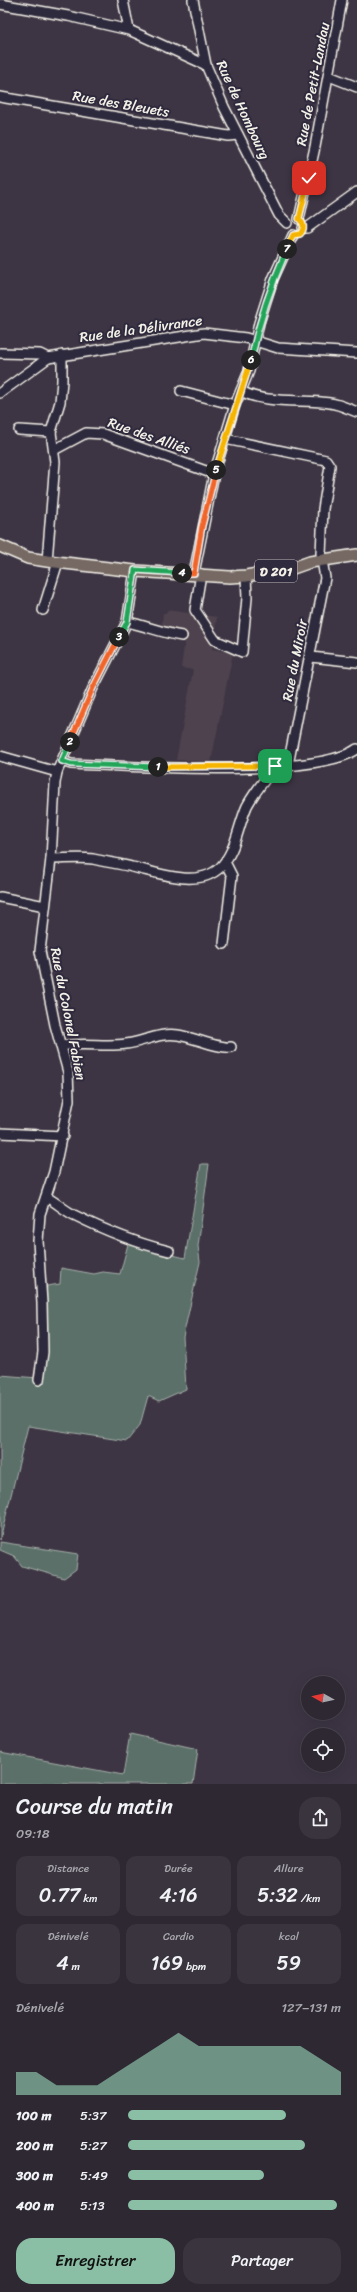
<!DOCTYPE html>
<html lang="fr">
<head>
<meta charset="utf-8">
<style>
	body { margin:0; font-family:Sriracha,sans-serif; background:#3a343f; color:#f1f3f6; height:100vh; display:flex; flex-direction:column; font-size:15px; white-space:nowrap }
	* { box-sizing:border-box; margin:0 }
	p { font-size:13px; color:#a7a6ac }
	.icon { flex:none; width:22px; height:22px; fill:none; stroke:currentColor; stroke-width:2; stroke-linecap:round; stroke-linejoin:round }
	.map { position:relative; height:1784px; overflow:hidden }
	.drawer { display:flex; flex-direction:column; background:#2e2833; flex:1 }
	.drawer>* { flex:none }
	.needle { width:26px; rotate:278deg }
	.controls { position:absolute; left:301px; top:1676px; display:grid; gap:8px }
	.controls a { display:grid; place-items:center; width:44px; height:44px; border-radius:50%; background:#2e2833; box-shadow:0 4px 16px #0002,0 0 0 1px #49444e; font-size:20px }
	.pin { position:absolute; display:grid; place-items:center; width:34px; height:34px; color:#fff; margin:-17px; border-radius:8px; box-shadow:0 2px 6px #0006 }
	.km { position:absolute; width:20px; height:20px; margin:-10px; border-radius:50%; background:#222; color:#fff; font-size:11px; line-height:20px; text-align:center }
	.round { display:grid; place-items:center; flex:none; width:42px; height:42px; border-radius:16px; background:#3a343f }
	.head { display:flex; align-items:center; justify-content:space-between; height:68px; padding:0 16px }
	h1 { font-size:22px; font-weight:600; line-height:30px }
	.figures { display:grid; grid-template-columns:repeat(3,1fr); gap:6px; height:68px; padding:4px 16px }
	.figures div { display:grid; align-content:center; border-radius:10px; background:#3a343f; text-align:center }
	.figures b { font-size:20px; font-weight:600 }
	.figures small { font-size:11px; font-weight:400 }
	.figures p { font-size:11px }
	.chart { height:112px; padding:8px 16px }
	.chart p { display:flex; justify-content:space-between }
	.chart svg { width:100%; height:72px; margin-top:4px; fill:#8abfa5; opacity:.7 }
	.button { display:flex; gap:8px; margin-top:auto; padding:8px 16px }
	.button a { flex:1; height:46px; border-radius:16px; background:#8abfa5; color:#111; font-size:16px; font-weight:600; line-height:46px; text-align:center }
	.button a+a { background:#3a343f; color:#f1f3f6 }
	ul { padding:0 16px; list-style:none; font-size:13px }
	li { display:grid; grid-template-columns:64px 48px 1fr; align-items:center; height:30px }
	li i { height:10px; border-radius:5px; background:#8abfa5 }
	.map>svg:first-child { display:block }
	.built { fill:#4e424d }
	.green { fill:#5a6f69; stroke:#a7b0a8 }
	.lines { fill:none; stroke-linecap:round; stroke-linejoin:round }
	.minor-casing { stroke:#f4f1e8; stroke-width:12 }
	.major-casing { stroke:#f4f1e8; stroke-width:14 }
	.minor { stroke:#2f2a3d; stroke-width:9 }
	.major { stroke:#766964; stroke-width:11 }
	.split-1-casing { stroke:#fff; stroke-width:8 }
	.split-2-casing { stroke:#fff; stroke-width:8 }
	.split-3-casing { stroke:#fff; stroke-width:8 }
	.split-4-casing { stroke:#fff; stroke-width:8 }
	.split-5-casing { stroke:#fff; stroke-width:8 }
	.split-6-casing { stroke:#fff; stroke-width:8 }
	.split-7-casing { stroke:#fff; stroke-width:8 }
	.split-8-casing { stroke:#fff; stroke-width:8 }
	.split-1 { stroke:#f5b400; stroke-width:5 }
	.split-2 { stroke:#22a559; stroke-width:5 }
	.split-3 { stroke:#f0652b; stroke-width:5 }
	.split-4 { stroke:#22a559; stroke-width:5 }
	.split-5 { stroke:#f0652b; stroke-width:5 }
	.split-6 { stroke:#f5b400; stroke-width:5 }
	.split-7 { stroke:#22a559; stroke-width:5 }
	.split-8 { stroke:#f5b400; stroke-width:5 }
	.labels { text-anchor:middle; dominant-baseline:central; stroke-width:4; stroke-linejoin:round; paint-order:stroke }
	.shield { fill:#2f2a3d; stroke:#b9b5b5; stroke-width:1 }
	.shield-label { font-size:13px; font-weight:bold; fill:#f4f1e8 }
	.street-label { font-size:14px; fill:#f4f1e8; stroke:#2f2a3d }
</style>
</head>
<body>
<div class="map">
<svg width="357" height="1784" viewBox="0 0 357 1784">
	<rect width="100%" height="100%" fill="#3d3544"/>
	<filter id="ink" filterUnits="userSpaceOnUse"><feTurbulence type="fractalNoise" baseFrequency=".025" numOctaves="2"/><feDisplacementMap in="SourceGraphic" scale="8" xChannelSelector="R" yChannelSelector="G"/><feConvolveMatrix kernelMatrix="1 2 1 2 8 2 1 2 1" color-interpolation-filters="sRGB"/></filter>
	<g filter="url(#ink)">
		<path class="built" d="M167,610L217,617L212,649L233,653L211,762L176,760L193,670L181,668L186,633L161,630L163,613H167Z"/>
		<g class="green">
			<path d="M201,1164H209L198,1246L200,1262L183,1337L186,1389L159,1401L148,1396L140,1425L127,1441L28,1426L0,1540V1375L38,1378L47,1286L60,1284L61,1268L94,1274L103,1272L120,1274L128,1244L185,1258Z"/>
			<path d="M0,1542L78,1554L76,1569L64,1578L22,1566L14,1556L0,1550Z"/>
			<path d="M130,1734L198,1749L193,1784H0V1752L123,1775Z"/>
		</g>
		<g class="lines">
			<g class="minor-casing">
				<g id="minor">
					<path d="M123,0L129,30"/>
					<path d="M193,0L206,65L224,107L279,215L287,223"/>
					<path d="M0,4L68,16L129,30L206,65"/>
					<path d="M329,76L357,87"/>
					<path d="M0,97L228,136L238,135"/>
					<path d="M299,219L315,147L342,0"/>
					<path d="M303,228H307L357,192"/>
					<path d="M0,353L40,354L48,358L204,333L246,338L278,348L357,353"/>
					<path d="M181,391L235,405"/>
					<path d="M241,391C263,404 305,399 330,403C339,404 349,409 357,412"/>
					<path d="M0,393L48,358"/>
					<path d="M19,430L51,432"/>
					<path d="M225,439L326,460L330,466L323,509L321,554L325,578L288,765"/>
					<path d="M54,450L86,433L103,434L214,474"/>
					<path d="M47,561L55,462L51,432L60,402L62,381V355"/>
					<path d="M194,573L214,474L235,405L249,371L259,323L273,279L293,235"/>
					<path d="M201,574L195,610L215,640L242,652L247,598L246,576"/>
					<path d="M43,610L58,562"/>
					<path d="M127,622C147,626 162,633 182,636"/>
					<path d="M311,657L357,662"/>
					<path d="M0,756L57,772"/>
					<path d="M62,761L71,764C128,766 315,779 357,749"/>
					<path d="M51,859C64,859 80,857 93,859C106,862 120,864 132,867C160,873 203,891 224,863C236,848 239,824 247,806C255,791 265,780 275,766"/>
					<path d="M0,897L45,906"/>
					<path d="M224,944L232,876L225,862"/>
					<path d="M61,1046C83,1042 105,1047 126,1044C144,1042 159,1032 178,1035C193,1037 219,1049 231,1047"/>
					<path d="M0,1133L63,1136"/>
					<path d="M46,1197C56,1202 64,1210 74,1215C104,1230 136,1243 169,1251"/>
					<path d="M39,1380L43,1352L42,1303L38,1241L40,1214L54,1172L69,1100L68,1072L55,1025L40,951L51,859L55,783L57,772L93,688L127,622L135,571"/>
				</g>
			</g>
			<g class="major-casing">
				<path id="major" d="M0,546L28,558L47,561L135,571L230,577L246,576L293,568L310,562L357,555"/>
			</g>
			<use href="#minor" class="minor"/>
			<use href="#major" class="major"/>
		</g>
	</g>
	<g class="lines" filter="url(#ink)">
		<g class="split-1-casing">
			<path id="split-1" d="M158,767L275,766"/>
		</g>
		<g class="split-2-casing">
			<path id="split-2" d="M70,742L62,761L71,764L158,767"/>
		</g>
		<g class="split-3-casing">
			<path id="split-3" d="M70,742L93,688L119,637"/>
		</g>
		<g class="split-4-casing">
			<path id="split-4" d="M119,637L127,622L135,570L182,573"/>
		</g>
		<g class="split-5-casing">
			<path id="split-5" d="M182,573H194L202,526L216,470"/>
		</g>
		<g class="split-6-casing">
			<path id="split-6" d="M216,470L251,360"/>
		</g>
		<g class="split-7-casing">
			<path id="split-7" d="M251,360C259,321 271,285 287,249"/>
		</g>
		<g class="split-8-casing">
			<path id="split-8" d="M287,249L293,235L300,234C305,229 304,223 299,219L309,178"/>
		</g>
		<use href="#split-1" class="split-1"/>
		<use href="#split-2" class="split-2"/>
		<use href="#split-3" class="split-3"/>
		<use href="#split-4" class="split-4"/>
		<use href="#split-5" class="split-5"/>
		<use href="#split-6" class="split-6"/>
		<use href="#split-7" class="split-7"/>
		<use href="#split-8" class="split-8"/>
	</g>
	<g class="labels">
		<rect class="shield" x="255" y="560" width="42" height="22" rx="3"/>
		<g class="shield-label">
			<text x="276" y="571">D 201</text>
		</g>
		<g class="street-label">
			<text transform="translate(313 84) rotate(-79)">Rue de Petit-Landau</text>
			<text transform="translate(121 104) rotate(10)">Rue des Bleuets</text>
			<text transform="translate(243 110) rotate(65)">Rue de Hombourg</text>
			<text transform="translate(141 329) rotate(-8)">Rue de la Délivrance</text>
			<text transform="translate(149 436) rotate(19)">Rue des Alliés</text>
			<text transform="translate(295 660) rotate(-79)">Rue du Miroir</text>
			<text transform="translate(68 1014) rotate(79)">Rue du Colonel Fabien</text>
		</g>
	</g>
</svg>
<div class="controls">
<a><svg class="needle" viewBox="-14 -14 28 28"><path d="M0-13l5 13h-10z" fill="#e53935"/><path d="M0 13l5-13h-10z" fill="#a7a6ac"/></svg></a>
<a><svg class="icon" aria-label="locate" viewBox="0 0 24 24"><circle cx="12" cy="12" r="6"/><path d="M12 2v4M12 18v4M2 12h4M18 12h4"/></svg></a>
</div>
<div class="pin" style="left:275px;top:766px;background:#1e9e55"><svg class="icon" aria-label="arrive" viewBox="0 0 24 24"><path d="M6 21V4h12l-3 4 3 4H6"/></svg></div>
<div class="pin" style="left:309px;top:178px;background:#d93025"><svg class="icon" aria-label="check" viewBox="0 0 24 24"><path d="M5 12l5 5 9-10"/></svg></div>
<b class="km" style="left:158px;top:767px">1</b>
<b class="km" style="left:70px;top:742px">2</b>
<b class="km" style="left:119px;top:637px">3</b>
<b class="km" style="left:182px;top:573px">4</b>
<b class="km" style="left:216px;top:470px">5</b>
<b class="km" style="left:251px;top:360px">6</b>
<b class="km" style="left:287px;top:249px">7</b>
</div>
<section class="drawer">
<div class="head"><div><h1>Course du matin</h1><p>09:18</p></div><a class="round"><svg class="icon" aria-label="share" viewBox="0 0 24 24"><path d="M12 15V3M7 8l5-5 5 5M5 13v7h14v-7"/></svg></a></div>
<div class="figures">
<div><p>Distance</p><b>0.77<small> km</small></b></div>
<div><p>Durée</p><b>4:16</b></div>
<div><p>Allure</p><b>5:32<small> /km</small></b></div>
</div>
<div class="figures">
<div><p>Dénivelé</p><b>4<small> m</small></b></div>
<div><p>Cardio</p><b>169<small> bpm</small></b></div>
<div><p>kcal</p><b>59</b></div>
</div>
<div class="chart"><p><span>Dénivelé</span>127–131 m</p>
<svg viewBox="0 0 160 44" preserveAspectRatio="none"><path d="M0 44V30L10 30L20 38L30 38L40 38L50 30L60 22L70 14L80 6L90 14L100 14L110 14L120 14L130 14L140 14L150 22L160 30V44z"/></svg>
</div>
<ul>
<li><b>100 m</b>5:37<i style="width:74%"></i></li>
<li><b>200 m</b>5:27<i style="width:83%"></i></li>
<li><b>300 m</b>5:49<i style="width:64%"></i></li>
<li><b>400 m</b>5:13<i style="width:98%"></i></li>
</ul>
<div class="button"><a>Enregistrer</a><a>Partager</a></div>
</section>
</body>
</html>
